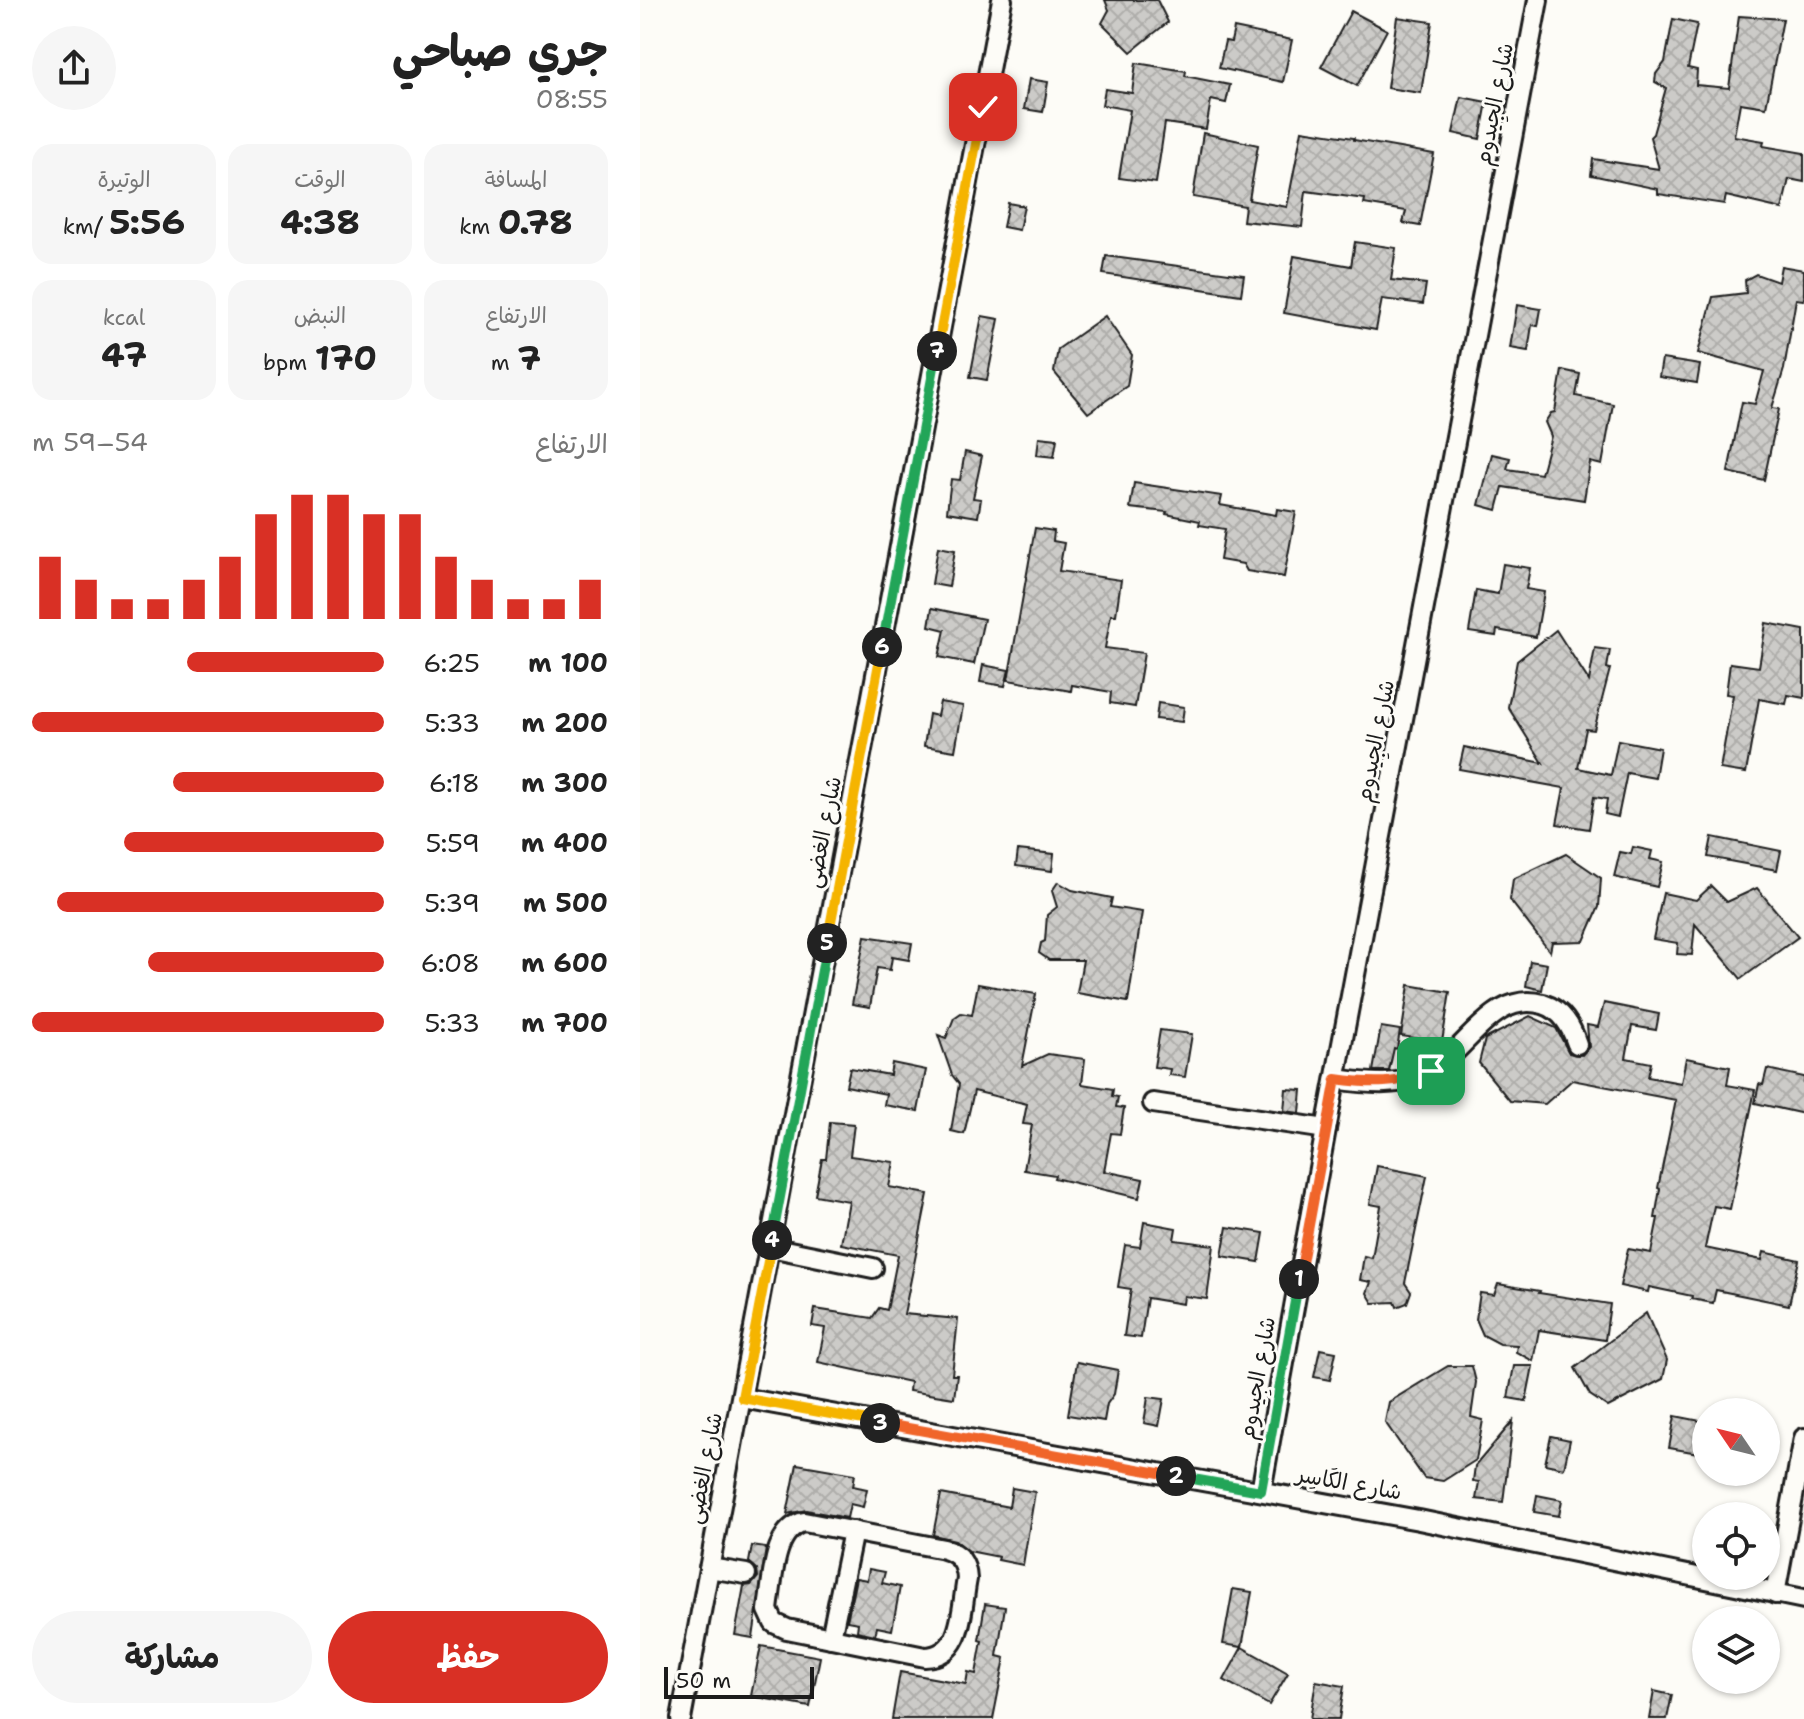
<!DOCTYPE html>
<html lang="ar">
<head>
<meta charset="utf-8">
<style>
	body { margin:0; font-family:"Shantell Sans","Playpen Sans Arabic",sans-serif; background:#f6f6f6; color:#222; direction:rtl; height:100vh; display:flex; flex-direction:column; font-size:30px; white-space:nowrap }
	* { box-sizing:border-box; margin:0 }
	p { font-size:26px; color:#767676 }
	.icon { flex:none; width:44px; height:44px; fill:none; stroke:currentColor; stroke-width:2; stroke-linecap:round; stroke-linejoin:round }
	.map { position:relative; flex:1; overflow:hidden; direction:ltr }
	.panel { display:flex; flex-direction:column; background:#fff; width:640px }
	.panel>* { flex:none }
	.needle { width:52px; rotate:305deg }
	.tools { position:absolute; left:1052px; top:1398px; display:grid; gap:16px }
	.tools a { display:grid; place-items:center; width:88px; height:88px; border-radius:50%; background:#fff; box-shadow:0 2px 6px #0004; font-size:40px }
	.scale { position:absolute; left:24px; bottom:20px; width:150px; box-sizing:border-box; padding-left:8px; border:4px solid #1c1c1c; border-top:0; font-size:22px; line-height:28px; white-space:nowrap; color:#1c1c1c; -webkit-text-stroke:6px #fdfcf7; paint-order:stroke }
	.pin { position:absolute; display:grid; place-items:center; width:68px; height:68px; color:#fff; margin:-34px; border-radius:16px; box-shadow:0 4px 12px #0006 }
	.km { position:absolute; width:40px; height:40px; margin:-20px; border-radius:50%; background:#222; color:#fff; font-size:22px; line-height:40px; text-align:center }
	.round { display:grid; place-items:center; flex:none; width:84px; height:84px; border-radius:42px; background:#f6f6f6 }
	.summary { display:flex; align-items:center; justify-content:space-between; height:136px; padding:0 32px }
	h1 { font-size:44px; font-weight:700; line-height:60px }
	.figures { display:grid; grid-template-columns:repeat(3,1fr); gap:12px; height:136px; padding:8px 32px }
	.figures div { display:grid; align-content:center; border-radius:20px; background:#f6f6f6; text-align:center }
	.figures b { font-size:34px; font-weight:700 }
	.figures small { font-size:22px; font-weight:400 }
	.figures p { font-size:22px }
	.chart { height:224px; padding:16px 32px }
	.chart p { display:flex; justify-content:space-between }
	.chart svg { width:100%; height:144px; margin-top:8px; stroke:#d93025; stroke-width:6 }
	.action { display:flex; gap:16px; margin-top:auto; padding:16px 32px }
	.action a { flex:1; height:92px; border-radius:48px; background:#d93025; color:#fff; font-size:32px; font-weight:700; line-height:92px; text-align:center }
	.action a+a { background:#f6f6f6; color:#222 }
	ul { padding:0 32px; list-style:none; font-size:26px }
	li { display:grid; grid-template-columns:128px 96px 1fr; align-items:center; height:60px }
	li i { height:20px; border-radius:10px; background:#d93025 }
	main { display:flex; flex:1; min-height:0 }
	.map>svg:first-child { display:block }
	.building { fill:url(#building-cross-hatch); stroke:#1c1c1c; stroke-width:2 }
	.lines { fill:none; stroke-linecap:round; stroke-linejoin:round }
	.minor-casing { stroke:#1c1c1c; stroke-width:24 }
	.minor { stroke:#fdfcf7; stroke-width:18 }
	.split-1-casing { stroke:#fff; stroke-width:16 }
	.split-2-casing { stroke:#fff; stroke-width:16 }
	.split-3-casing { stroke:#fff; stroke-width:16 }
	.split-4-casing { stroke:#fff; stroke-width:16 }
	.split-5-casing { stroke:#fff; stroke-width:16 }
	.split-6-casing { stroke:#fff; stroke-width:16 }
	.split-7-casing { stroke:#fff; stroke-width:16 }
	.split-8-casing { stroke:#fff; stroke-width:16 }
	.split-1 { stroke:#f0652b; stroke-width:10 }
	.split-2 { stroke:#22a559; stroke-width:10 }
	.split-3 { stroke:#f0652b; stroke-width:10 }
	.split-4 { stroke:#f5b400; stroke-width:10 }
	.split-5 { stroke:#22a559; stroke-width:10 }
	.split-6 { stroke:#f5b400; stroke-width:10 }
	.split-7 { stroke:#22a559; stroke-width:10 }
	.split-8 { stroke:#f5b400; stroke-width:10 }
	.labels { text-anchor:middle; dominant-baseline:central; stroke-width:6; stroke-linejoin:round; paint-order:stroke }
	.street-label { font-size:22px; fill:#1c1c1c; stroke:#fdfcf7 }
</style>
</head>
<body>
<main>
<div class="map">
<svg width="1164" height="1719" viewBox="0 0 1164 1719">
	<defs>
		<pattern id="building-cross-hatch" width="8" height="8" patternUnits="userSpaceOnUse" patternTransform="scale(2)"><rect width="8" height="8" fill="#cccbc8"/><path d="M0 0l8 8M0 8l8-8" fill="none" stroke="#afaeab"/></pattern>
	</defs>
	<rect width="100%" height="100%" fill="#fdfcf7"/>
	<filter id="ink" filterUnits="userSpaceOnUse"><feTurbulence type="fractalNoise" baseFrequency=".0125" numOctaves="2"/><feDisplacementMap in="SourceGraphic" scale="16" xChannelSelector="R" yChannelSelector="G"/><feConvolveMatrix kernelMatrix="1 2 1 2 8 2 1 2 1" color-interpolation-filters="sRGB"/></filter>
	<g filter="url(#ink)">
		<g class="building">
			<path d="M465,0H517L528,22L491,52L462,23L469,10Z"/>
			<path d="M711,11L747,30L717,86L681,67Z"/>
			<path d="M1099,16L1143,19L1126,107L1100,103L1094,136L1124,141L1123,146L1164,153V182L1149,179L1142,209L1086,196L1084,204L1018,194V189L951,175L953,159L1019,169L1010,137L1013,134L1026,88L1015,82L1016,74L1025,62L1033,19L1057,24L1048,68L1057,70L1056,85L1089,88Z"/>
			<path d="M757,17L792,22L781,93L747,88Z"/>
			<path d="M594,28L652,40L643,82L579,68L585,41L591,42Z"/>
			<path d="M496,63L546,71L545,76L590,85L586,103L571,100L566,129L525,123L516,183L479,178L490,110L462,105L465,89L492,93Z"/>
			<path d="M389,79L408,82L403,112L384,109Z"/>
			<path d="M821,97L847,102L840,139L813,133Z"/>
			<path d="M662,130L714,138V140L794,154L780,226L763,223L766,211L724,204L725,199L666,191L662,227L603,221L605,206L553,197L563,133L618,145L609,200L647,207Z"/>
			<path d="M368,203L384,206L379,230L363,227Z"/>
			<path d="M715,242L756,248L751,280L786,284L783,304L742,299L736,330L644,313L654,256L711,266Z"/>
			<path d="M466,256L604,275L601,295L463,274Z"/>
			<path d="M1141,266L1164,270V300L1156,299L1144,369L1132,408L1139,409L1124,480L1088,472L1102,402L1115,404L1124,371L1058,353L1073,297L1106,293L1105,280L1116,274L1138,282Z"/>
			<path d="M877,305L901,309L898,326L892,325L888,351L870,348Z"/>
			<path d="M342,316L359,319L347,380L330,377Z"/>
			<path d="M465,316L492,355L487,386L448,413L414,372L418,349Z"/>
			<path d="M1022,359L1060,365L1057,383L1019,377Z"/>
			<path d="M922,370L940,374L936,396L973,404L962,465L950,462L944,500L863,487L857,510L839,505L852,454L870,458L867,469L901,474L911,436L905,422L911,413L915,412Z"/>
			<path d="M399,437L417,439L414,457L397,455Z"/>
			<path d="M325,452L342,456L333,498L341,499L338,517L307,512L311,479L320,480Z"/>
			<path d="M494,483L582,496L580,505L636,515L637,509L656,512L644,577L607,571L603,564L580,560L585,529L559,525L560,521L526,514L527,512L490,508Z"/>
			<path d="M395,528L414,531L413,541L424,543L419,571L481,580L476,615H471L465,648L504,653L495,707L470,703L471,692L432,685L431,691L368,680Z"/>
			<path d="M298,547L315,550L309,587L292,584Z"/>
			<path d="M863,564L890,568L886,589L904,592L896,637L857,630L856,636L829,632L836,590L858,594Z"/>
			<path d="M292,608L344,619L334,664L299,657L305,630L289,626Z"/>
			<path d="M1126,623L1164,630V698L1148,695L1146,704L1119,699L1106,773L1080,769L1093,695L1086,694L1090,663L1119,667Z"/>
			<path d="M916,630L949,681L955,648L970,650L967,668L970,669L954,730L946,729L938,768L971,775L978,740L1020,748L1015,778L987,773L978,817L965,814L967,799L954,797L949,829L917,824L924,788L819,769L824,747L903,763L868,707L877,661Z"/>
			<path d="M343,665L369,670L365,686L340,682Z"/>
			<path d="M300,702L323,706L315,751L284,746L289,714L297,716Z"/>
			<path d="M518,703L544,707L542,722L516,719Z"/>
			<path d="M1072,837L1141,851L1137,870L1068,857Z"/>
			<path d="M993,847L1012,851L1010,859L1023,862L1017,887L974,877L980,852L991,854Z"/>
			<path d="M378,850L414,854L412,871L376,866Z"/>
			<path d="M926,854L961,878L959,907L944,941L912,942L910,952L870,900L873,879Z"/>
			<path d="M418,882L432,890L472,898L470,907L502,912L488,1002L437,993L443,960H409L399,953L401,943L405,941L407,915L417,907L412,891Z"/>
			<path d="M1071,886L1087,902L1117,888L1158,937L1101,979L1055,924L1052,955L1037,954L1038,943L1013,939L1023,893L1056,900Z"/>
			<path d="M225,936L272,943L269,960L252,957L250,970L237,968L230,1007L212,1004Z"/>
			<path d="M890,961L907,964L902,990L886,986Z"/>
			<path d="M338,984L396,994L382,1066L408,1054L445,1059L442,1084L473,1089L472,1096L478,1097L476,1107L484,1108L480,1134L471,1133L464,1171L503,1179L499,1198L414,1178L415,1175L384,1170L392,1125L383,1124L387,1104L334,1091L324,1134L311,1131L319,1084L312,1075L298,1035L306,1038L314,1018L321,1013L332,1015Z"/>
			<path d="M769,985L810,992L802,1042L761,1036Z"/>
			<path d="M964,1003L1019,1014L1016,1030L992,1026L986,1058L1011,1063L1008,1077L1041,1083L1046,1058L1090,1067L1087,1085L1115,1090L1090,1209L1074,1206L1065,1248L1122,1260L1124,1252L1159,1260L1149,1305L1076,1290L1073,1303L1051,1299L1052,1296L1009,1287L1008,1292L980,1286L988,1249L1011,1253L1018,1218H1015L1020,1189L1018,1188L1036,1100L932,1080L905,1104L870,1101L839,1063L845,1039L890,1016L916,1028L929,1053L942,1055L949,1047L947,1025L958,1027Z"/>
			<path d="M741,1027L760,1030L757,1049L754,1048L749,1071H733Z"/>
			<path d="M520,1030L552,1034L545,1077L529,1075L530,1069L514,1067Z"/>
			<path d="M252,1063L286,1070L278,1111L244,1105L246,1094L206,1086L210,1068L250,1075Z"/>
			<path d="M1127,1069L1164,1077V1114L1115,1103L1119,1084L1123,1085Z"/>
			<path d="M646,1089L662,1090L660,1113L644,1111Z"/>
			<path d="M190,1122L214,1124L210,1156L254,1162L249,1187L288,1194L264,1314L318,1319L312,1375H317L314,1398L269,1391L270,1382L178,1362L185,1328L172,1326L175,1309L232,1318L239,1308L247,1310L258,1255L201,1244L209,1201L175,1195L182,1159H186Z"/>
			<path d="M737,1166L787,1176L765,1283L771,1292L767,1303L757,1307L755,1302L733,1303L727,1293L731,1282L720,1280L724,1256L732,1258L741,1206L730,1204Z"/>
			<path d="M504,1222L536,1228L534,1240L574,1245L567,1299L544,1296L543,1304L507,1298L501,1338L484,1336L491,1289L478,1287L485,1245L500,1247Z"/>
			<path d="M587,1227L624,1233L619,1262L582,1256Z"/>
			<path d="M858,1284L900,1291L899,1293L970,1304L965,1340L899,1330L893,1361L876,1352L877,1345L860,1344L843,1335L836,1319L840,1293L854,1295Z"/>
			<path d="M1006,1313L1027,1360L1023,1379L968,1407L950,1395L935,1368Z"/>
			<path d="M680,1349L696,1352L690,1380L674,1377Z"/>
			<path d="M437,1362L478,1370L474,1394L467,1404L464,1421L428,1415Z"/>
			<path d="M808,1366H832L836,1382L831,1417L843,1420L836,1460L803,1481L784,1478L745,1422L749,1402Z"/>
			<path d="M874,1366H893L886,1401L868,1398Z"/>
			<path d="M508,1397L524,1399L519,1426L504,1423Z"/>
			<path d="M1035,1416L1066,1422L1064,1454L1029,1448Z"/>
			<path d="M873,1421L863,1502L836,1499L839,1482L833,1481L835,1466Z"/>
			<path d="M911,1436L930,1440L924,1468L905,1464Z"/>
			<path d="M157,1464L215,1474L213,1486L227,1489L223,1507L210,1504L207,1518L166,1510L147,1514Z"/>
			<path d="M372,1488L395,1492L383,1565L358,1560L359,1557L329,1551L315,1540L293,1535L301,1494L369,1507Z"/>
			<path d="M897,1495L922,1500L919,1516L894,1512Z"/>
			<path d="M112,1546L126,1548L113,1638L95,1635L104,1586L111,1585L118,1577L117,1569L109,1562Z"/>
			<path d="M229,1569L245,1572L242,1583L260,1587L252,1630L237,1627L235,1635L217,1631L218,1623L207,1621L216,1578L227,1580Z"/>
			<path d="M593,1589L612,1592L602,1647L583,1644Z"/>
			<path d="M345,1604L365,1607L357,1656L365,1658L353,1719H252L260,1672L326,1684L328,1672L336,1674L342,1641L339,1640Z"/>
			<path d="M121,1646L180,1657L170,1707L111,1696Z"/>
			<path d="M602,1647L648,1673L629,1705L584,1680Z"/>
			<path d="M676,1681L704,1686L699,1719H670Z"/>
			<path d="M1014,1691L1032,1695L1027,1719H1009Z"/>
		</g>
		<g class="lines">
			<g class="minor-casing">
				<g id="minor">
					<path d="M696,1079C729,1084 762,1088 792,1070C828,1049 854,990 903,1004C922,1010 931,1026 937,1044"/>
					<path d="M513,1103L686,1129"/>
					<path d="M130,1247L233,1268"/>
					<path d="M102,1398L779,1520L1164,1599"/>
					<path d="M621,1491L686,1129L898,0"/>
					<path d="M164,1522L304,1549C320,1554 326,1563 327,1579C321,1608 324,1656 285,1657L147,1629L134,1623L128,1610L129,1602C133,1577 134,1528 164,1522Z"/>
					<path d="M69,1568L106,1574"/>
					<path d="M1135,1594L1164,1438"/>
					<path d="M191,1638L213,1531"/>
					<path d="M41,1719L362,0"/>
				</g>
			</g>
			<use href="#minor" class="minor"/>
		</g>
	</g>
	<g class="lines" filter="url(#ink)">
		<g class="split-1-casing">
			<path id="split-1" d="M659,1279L696,1079C731,1084 758,1085 791,1071"/>
		</g>
		<g class="split-2-casing">
			<path id="split-2" d="M536,1476L621,1491L659,1279"/>
		</g>
		<g class="split-3-casing">
			<path id="split-3" d="M240,1423L536,1476"/>
		</g>
		<g class="split-4-casing">
			<path id="split-4" d="M132,1240L102,1398L240,1423"/>
		</g>
		<g class="split-5-casing">
			<path id="split-5" d="M132,1240L187,943"/>
		</g>
		<g class="split-6-casing">
			<path id="split-6" d="M187,943L242,647"/>
		</g>
		<g class="split-7-casing">
			<path id="split-7" d="M242,647L297,351"/>
		</g>
		<g class="split-8-casing">
			<path id="split-8" d="M297,351L343,107"/>
		</g>
		<use href="#split-1" class="split-1"/>
		<use href="#split-2" class="split-2"/>
		<use href="#split-3" class="split-3"/>
		<use href="#split-4" class="split-4"/>
		<use href="#split-5" class="split-5"/>
		<use href="#split-6" class="split-6"/>
		<use href="#split-7" class="split-7"/>
		<use href="#split-8" class="split-8"/>
	</g>
	<g class="labels">
		<g class="street-label">
			<text transform="translate(854 104) rotate(-79)">شارع الجِيدوم</text>
			<text transform="translate(735 741) rotate(-79)">شارع الجِيدوم</text>
			<text transform="translate(183 832) rotate(-79)">شارع الغضى</text>
			<text transform="translate(617 1378) rotate(-80)">شارع الجِيدوم</text>
			<text transform="translate(64 1468) rotate(-79)">شارع الغضى</text>
			<text transform="translate(709 1483) rotate(10)">شارع الكَاسِر</text>
		</g>
	</g>
</svg>
<div class="tools">
<a><svg class="needle" viewBox="-14 -14 28 28"><path d="M0-13l5 13h-10z" fill="#e53935"/><path d="M0 13l5-13h-10z" fill="#767676"/></svg></a>
<a><svg class="icon" aria-label="locate" viewBox="0 0 24 24"><circle cx="12" cy="12" r="6"/><path d="M12 2v4M12 18v4M2 12h4M18 12h4"/></svg></a>
<a><svg class="icon" aria-label="layers" viewBox="0 0 24 24"><path d="M12 4l9 5-9 5-9-5zM3 14l9 5 9-5"/></svg></a>
</div>
<div class="scale">50 m</div>
<div class="pin" style="left:791px;top:1071px;background:#1e9e55"><svg class="icon" aria-label="arrive" viewBox="0 0 24 24"><path d="M6 21V4h12l-3 4 3 4H6"/></svg></div>
<div class="pin" style="left:343px;top:107px;background:#d93025"><svg class="icon" aria-label="check" viewBox="0 0 24 24"><path d="M5 12l5 5 9-10"/></svg></div>
<b class="km" style="left:659px;top:1279px">1</b>
<b class="km" style="left:536px;top:1476px">2</b>
<b class="km" style="left:240px;top:1423px">3</b>
<b class="km" style="left:132px;top:1240px">4</b>
<b class="km" style="left:187px;top:943px">5</b>
<b class="km" style="left:242px;top:647px">6</b>
<b class="km" style="left:297px;top:351px">7</b>
</div>
<section class="panel">
<div class="summary"><div><h1>جري صباحي</h1><p>08:55</p></div><a class="round"><svg class="icon" aria-label="share" viewBox="0 0 24 24"><path d="M12 15V3M7 8l5-5 5 5M5 13v7h14v-7"/></svg></a></div>
<div class="figures">
<div><p>المسافة</p><b>0.78<small> km</small></b></div>
<div><p>الوقت</p><b>4:38</b></div>
<div><p>الوتيرة</p><b>5:56<small> /km</small></b></div>
</div>
<div class="figures">
<div><p>الارتفاع</p><b>7<small> m</small></b></div>
<div><p>النبض</p><b>170<small> bpm</small></b></div>
<div><p>kcal</p><b>47</b></div>
</div>
<div class="chart"><p><span>الارتفاع</span>54–59 m</p>
<svg viewBox="0 0 160 44" preserveAspectRatio="none"><path d="M5 44V25M15 44V32M25 44V38M35 44V38M45 44V32M55 44V25M65 44V12M75 44V6M85 44V6M95 44V12M105 44V12M115 44V25M125 44V32M135 44V38M145 44V38M155 44V32"/></svg>
</div>
<ul>
<li><b>100 m</b>6:25<i style="width:56%"></i></li>
<li><b>200 m</b>5:33<i style="width:100%"></i></li>
<li><b>300 m</b>6:18<i style="width:60%"></i></li>
<li><b>400 m</b>5:59<i style="width:74%"></i></li>
<li><b>500 m</b>5:39<i style="width:93%"></i></li>
<li><b>600 m</b>6:08<i style="width:67%"></i></li>
<li><b>700 m</b>5:33<i style="width:100%"></i></li>
</ul>
<div class="action"><a>حفظ</a><a>مشاركة</a></div>
</section>
</main>
</body>
</html>
